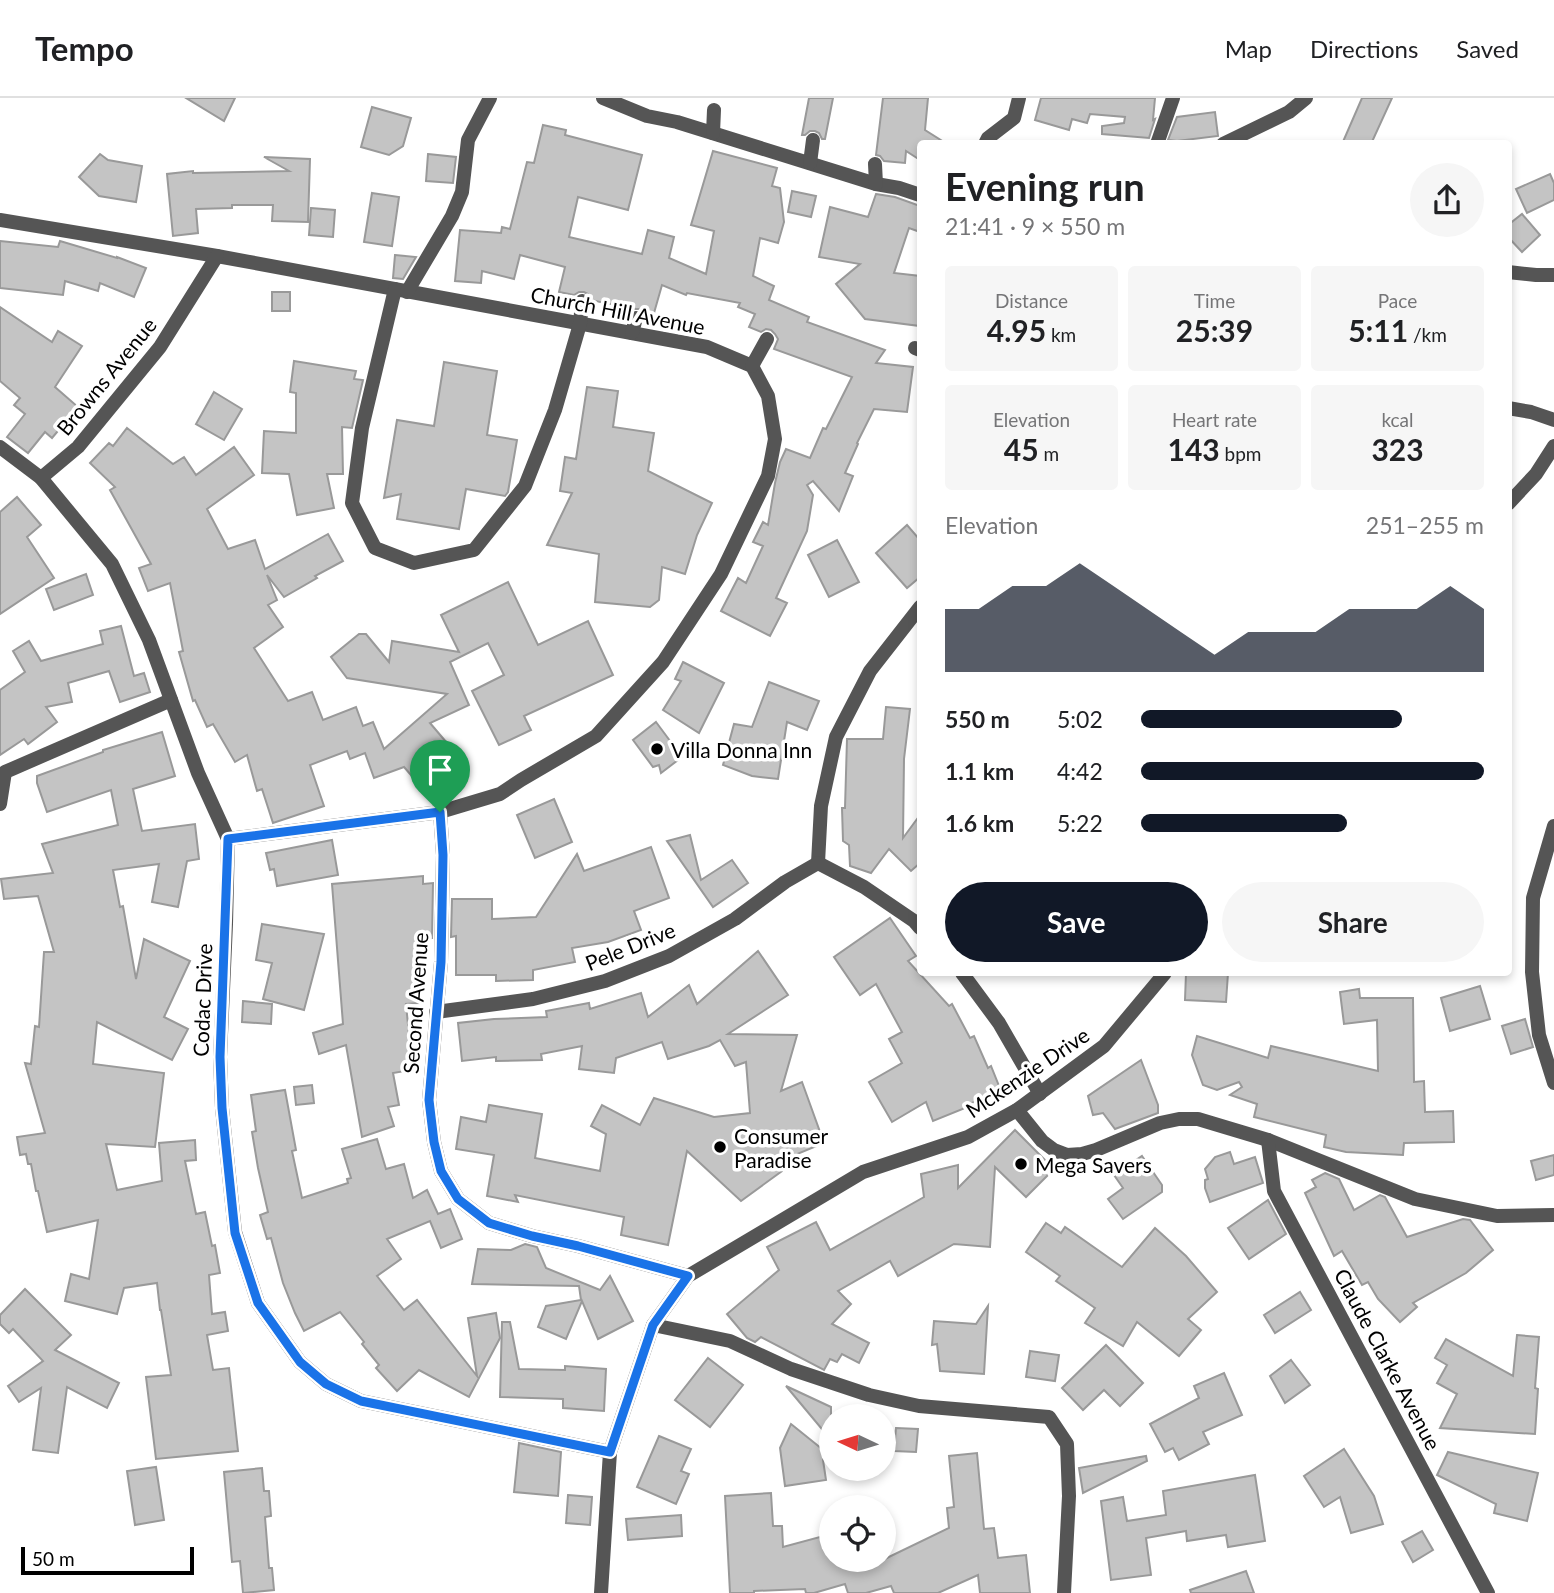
<!DOCTYPE html>
<html lang="en">
<head>
<meta charset="utf-8">
<style>
	body { margin:0; font-family:Lato,sans-serif; background:#f6f6f6; color:#202124; height:100vh; display:flex; flex-direction:column; font-size:26px; white-space:nowrap }
	* { box-sizing:border-box; margin:0 }
	p { font-size:23px; color:#757577 }
	.icon { flex:none; width:38px; height:38px; fill:none; stroke:currentColor; stroke-width:2; stroke-linecap:round; stroke-linejoin:round }
	.map { position:relative; flex:1; overflow:hidden }
	.side { position:absolute; left:917px; top:42px; width:595px; height:836px; display:flex; flex-direction:column; background:#fff; border-radius:7px; box-shadow:0 4px 10px #0003 }
	.side>* { flex:none }
	.needle { width:46px; rotate:274deg }
	.tools { position:absolute; left:819px; top:1306px; display:grid; gap:14px }
	.tools a { display:grid; place-items:center; width:77px; height:77px; border-radius:50%; background:#fff; box-shadow:0 4px 10px #0003; font-size:35px }
	.scale { position:absolute; left:21px; bottom:18px; width:173px; box-sizing:border-box; padding-left:7px; border:4px solid #000; border-top:0; font-size:19px; line-height:24px; white-space:nowrap; color:#000; -webkit-text-stroke:5px #fff; paint-order:stroke }
	.pin { position:absolute; display:grid; place-items:center; width:60px; height:60px; color:#fff; margin:-72px -30px; border-radius:50% 50% 50% 0; rotate:-45deg; box-shadow:0 0 7px #0007 }
	.pin .icon { rotate:45deg }
	.round { display:grid; place-items:center; flex:none; width:74px; height:74px; border-radius:37px; background:#f6f6f6 }
	.summary { display:flex; align-items:center; justify-content:space-between; height:119px; padding:0 28px }
	h1 { font-size:38px; font-weight:700; line-height:52px }
	.metrics { display:grid; grid-template-columns:repeat(3,1fr); gap:10px; height:119px; padding:7px 28px }
	.metrics div { display:grid; align-content:center; border-radius:7px; background:#f6f6f6; text-align:center }
	.metrics b { font-size:30px; font-weight:700 }
	.metrics small { font-size:19px; font-weight:400 }
	.metrics p { font-size:19px }
	.chart { height:196px; padding:14px 28px }
	.chart p { display:flex; justify-content:space-between }
	.chart svg { width:100%; height:126px; margin-top:7px; fill:#111827; opacity:.7 }
	.action { display:flex; gap:14px; margin-top:auto; padding:14px 28px }
	.action a { flex:1; height:80px; border-radius:42px; background:#111827; color:#fff; font-size:28px; font-weight:700; line-height:80px; text-align:center }
	.action a+a { background:#f6f6f6; color:#202124 }
	ul { padding:0 28px; list-style:none; font-size:23px }
	li { display:grid; grid-template-columns:112px 84px 1fr; align-items:center; height:52px }
	li i { height:18px; border-radius:9px; background:#111827 }
	header { display:flex; align-items:center; gap:42px; box-sizing:border-box; height:98px; padding:0 35px; background:#fff; border-bottom:2px solid #e0e0e0 }
	header strong { font-size:33px }
	nav { display:flex; gap:38px; margin-inline-start:auto; font-size:24px }
	.map>svg:first-child { display:block }
	.building { fill:#c4c4c4; stroke:#999; stroke-width:2 }
	.lines { fill:none; stroke-linecap:round; stroke-linejoin:round }
	.minor { stroke:#555; stroke-width:14 }
	.route-casing { stroke:#fff; stroke-width:14 }
	.route { stroke:#1a73e8; stroke-width:9 }
	.poi-dot { fill:#000; stroke:#fff; stroke-width:2.5 }
	.labels { text-anchor:middle; dominant-baseline:central; stroke-width:7; stroke-linejoin:round; paint-order:stroke }
	.street-label { font-size:21px; fill:#000; stroke:#fff }
	.poi-label { font-size:21px; fill:#000; stroke:#fff; text-anchor:start }
</style>
</head>
<body>
<header>
<strong>Tempo</strong>
<nav><a>Map</a><a>Directions</a><a>Saved</a></nav>
</header>
<div class="map">
<svg width="1554" height="1495" viewBox="0 0 1554 1495">
	<rect width="100%" height="100%" fill="#fff"/>
	<g class="building">
		<path d="M186,0H235L224,23Z"/>
		<path d="M809,0H833L825,41H822L819,35L815,33H810L805,37H802Z"/>
		<path d="M883,0H928L925,32L947,46H920V62L906,53L905,65L884,63L880,58L876,57Z"/>
		<path d="M1041,0H1155L1153,22L1155,21L1149,40L1102,36V28L1124,25L1125,19L1090,16L1087,25L1072,21L1069,32L1035,22Z"/>
		<path d="M1362,0H1392L1371,46H1342Z"/>
		<path d="M372,9L411,20L403,48L389,57L361,49Z"/>
		<path d="M1215,14L1218,38L1177,43L1168,42L1177,19Z"/>
		<path d="M543,27L566,32L565,37L642,57L628,112L578,99L569,139L642,156L648,132L674,139L669,160L706,176L714,133L691,127L713,53L777,70L772,88L780,90L784,124L778,145L760,140L753,178L774,188L769,202L809,219L807,224L885,252L876,265L913,269L907,314L874,311L857,345L858,346L845,375L853,378L839,413L813,383L807,387L813,397L807,433L776,500L787,505L770,538L721,513L738,480L746,485L763,448L753,444L763,424L768,427L775,385L780,364L786,351L810,360L823,330L826,331L852,279L774,251L778,241L775,236L771,232L766,231L761,234L749,229L755,216L738,209L740,205L687,195L686,197L662,187L652,222L645,220L643,214L639,211H633L626,215L627,210L591,202L588,196L584,194H579L574,197L559,194L565,169L520,157L514,181L482,173L481,185L455,183L460,132L501,135L502,129L510,131L527,64L534,65Z"/>
		<path d="M100,56L108,62L142,68L136,104L99,98L79,79Z"/>
		<path d="M428,56L456,59L453,85L426,83Z"/>
		<path d="M264,59L310,61L308,124L272,123L273,107H232V110L196,111L198,135L173,138L167,76L193,73V75L289,73Z"/>
		<path d="M1550,76L1554,85V102L1527,115L1516,91Z"/>
		<path d="M792,93L816,98L811,119L788,114Z"/>
		<path d="M372,95L399,99L392,148L364,144Z"/>
		<path d="M876,96L895,99L920,108V134L909,130L894,175L920,178V228L865,221L836,186L860,166L819,159L830,109L868,119Z"/>
		<path d="M311,110L335,112L333,139L309,137Z"/>
		<path d="M1522,116L1540,137L1522,154L1508,139V127Z"/>
		<path d="M0,143L58,149L60,143L117,160V159L146,170L134,199L100,185L98,193L65,183L63,197L0,190Z"/>
		<path d="M395,157L416,159L403,181L393,180Z"/>
		<rect x="272" y="194" width="18" height="19"/>
		<path d="M0,209L52,244L58,233L82,248L55,289L78,309L52,340L45,334L28,355L7,339L25,316L14,307L20,300L0,283Z"/>
		<path d="M294,263L356,273L354,281L363,282L352,330L342,329L343,376H327L334,410L297,417L289,376L262,375L264,333L296,335V295L290,294Z"/>
		<path d="M444,264L497,273L487,337L517,342L508,394L505,398L466,391L459,431L397,421L401,396L384,400L397,322L434,328Z"/>
		<path d="M587,289L618,293L613,329L654,335L648,373L712,405L697,437L685,476L662,469L659,502L650,509L595,504L599,456L547,447L572,395L560,393L565,359L576,361Z"/>
		<path d="M214,294L242,311L224,342L196,326Z"/>
		<path d="M127,330L173,366L184,359L196,377L234,349L254,377L207,411L228,451L255,442L265,471L328,436L343,463L315,478L317,480L284,499L267,477L277,502L268,507L283,529L254,550L288,603L312,594L323,622L356,609L363,628L373,624L384,651L447,596L347,580L331,559L359,536H366L389,564L392,543L459,554L441,517L508,484L538,547L588,523L613,577L524,618L531,632L499,647L472,593L504,577L488,545L450,564L469,607L430,625L464,665L439,687L435,682L424,692L404,669L374,680L365,655L350,661L347,653L310,667L324,708L273,725L262,691L257,693L247,657L235,664L213,626L207,629L195,602L193,603L179,554L183,553L170,485L148,493L139,470L151,466L110,392L115,389L90,365L109,345L113,348Z"/>
		<path d="M17,399L41,427L27,439L54,480L0,516V414Z"/>
		<path d="M907,427L920,442V479L907,490L876,455Z"/>
		<path d="M837,442L859,484L829,499L808,457Z"/>
		<path d="M86,476L93,497L54,512L46,491Z"/>
		<path d="M121,528L134,578L144,575L150,594L120,604L109,573L68,585L72,604L46,609L57,624L28,646L24,641L0,657V592L25,574L13,553L29,543L41,563L103,546L100,533Z"/>
		<path d="M683,564L724,585L699,635L663,612L681,583L675,581Z"/>
		<path d="M769,584L819,603L807,632L787,624L778,681L752,678L723,667L734,626L752,629Z"/>
		<path d="M886,609L910,611L904,661L903,740L920,717V765L911,773L889,751L871,775L850,768L849,747L843,743L842,710H845L847,641H883Z"/>
		<path d="M656,624L682,659L661,675L659,667L653,669L633,642Z"/>
		<path d="M162,634L175,678L133,691L142,733L195,726L199,761L187,763L178,809L152,804L159,766L113,772L120,809L123,808L136,881L144,841L190,863L164,919L188,931L172,962L97,924L93,966L164,975L155,1049L106,1046L117,1092L162,1083L159,1045L195,1042L196,1062L185,1063L196,1116L205,1114L212,1148L215,1147L220,1175L209,1177L212,1216L225,1214L228,1233L207,1237L213,1272L229,1270L238,1353L156,1361L146,1279L171,1277L161,1212H160L157,1185L124,1190L117,1216L65,1203L71,1176L89,1181L98,1122L47,1134L38,1093H36L31,1066H28L26,1056L20,1057L17,1039L45,1035L25,965L31,966L35,928L39,929L44,854H54L38,798L4,801L1,781L53,775L42,746L118,727L111,692L47,714L37,685V678L103,654V652Z"/>
		<path d="M554,701L572,744L535,760L517,717Z"/>
		<path d="M690,737L701,782L732,762L748,785L713,809L667,743Z"/>
		<path d="M332,742L338,777L277,788L274,771L270,772L266,755Z"/>
		<path d="M651,749L669,800L634,813L641,832L608,844L572,850L575,864L533,872V882L496,883V877H456V838L451,839L452,801H492V821L536,819L577,756L584,773Z"/>
		<path d="M423,778V786L433,785L432,840L415,841L420,905L406,906L412,968L404,969L405,973L393,975L399,1007L388,1009L394,1028L362,1039L346,947L319,956L313,935L343,926L332,786Z"/>
		<path d="M890,820L916,858L908,863L949,908L952,906L970,940L974,938L988,970L991,968L1001,993L969,1006L970,1008L933,1023L926,1004L892,1024L869,984L902,965L889,941L902,934L876,886L860,897L834,859Z"/>
		<path d="M262,826L324,836L304,912L263,901L272,865L256,862Z"/>
		<path d="M758,853L788,897L728,936L797,937L781,993L802,984L824,1045L780,1063L782,1073L741,1103L687,1053L668,1147L621,1137L624,1119L515,1097L518,1104L487,1098L494,1057L456,1051L461,1019L486,1024L489,1007L542,1016L535,1060L600,1073L606,1036L591,1028L602,1007L640,1027L654,1000L714,1019L750,1015L746,964L735,968L720,942L709,948L668,961L662,944L616,960L614,975L579,971L582,948L541,956L542,962L496,963V959L462,963L458,925L494,921L547,919L546,913L589,905L590,911L641,895L648,919L689,887L697,906Z"/>
		<path d="M1186,875H1228L1226,904L1185,902Z"/>
		<path d="M1480,888L1490,921L1450,933L1441,900Z"/>
		<path d="M1359,891L1360,900H1413L1414,984L1424,983L1425,1014L1453,1013L1454,1044L1404,1045L1403,1057L1346,1054L1324,1049L1326,1037L1254,1019L1257,1006L1230,997L1242,989L1239,984L1217,992L1203,987L1192,957L1197,938L1268,960L1271,948L1378,973L1377,922L1344,926L1340,894Z"/>
		<path d="M243,903L272,906L271,926L242,924Z"/>
		<path d="M1525,921L1533,949L1511,956L1502,928Z"/>
		<path d="M1141,962L1158,1007V1015L1115,1031L1103,1015L1093,1017L1088,998Z"/>
		<path d="M312,987L314,1005L296,1007L294,989Z"/>
		<path d="M285,992L296,1052L292,1053L302,1100L348,1085L347,1081L351,1080L342,1051L377,1041L386,1071L404,1066L413,1100L427,1092L438,1116L450,1111L462,1141L441,1150L430,1123L387,1141L401,1161L377,1178L404,1212L417,1202L477,1278L468,1220L496,1215L500,1240L469,1299L419,1272L397,1293L376,1270L379,1267L362,1246L364,1244L340,1214L304,1233L295,1215L283,1185L271,1140L267,1141L260,1117L268,1114L258,1070L252,1034L256,1033L251,997Z"/>
		<path d="M1015,1032L1054,1071L1026,1099L995,1069L990,1149L954,1146L898,1178L890,1163L838,1193L851,1206L832,1226L869,1245L859,1265L842,1256L837,1264L830,1261L824,1272L761,1239L755,1244L747,1240L727,1216L779,1172L767,1149L816,1124L830,1152L924,1099L921,1076L958,1067V1090Z"/>
		<path d="M1230,1054L1234,1066L1255,1059L1263,1085L1210,1104L1205,1090V1082L1208,1081L1205,1071L1215,1059Z"/>
		<path d="M1554,1057V1077L1536,1082L1531,1063Z"/>
		<path d="M1142,1058L1162,1087V1094L1123,1121L1108,1101L1123,1090L1114,1077Z"/>
		<path d="M1325,1075L1339,1081L1354,1112L1380,1097L1385,1099L1407,1139L1463,1121L1470,1122L1493,1152L1466,1175L1413,1205L1417,1209L1400,1224L1378,1201L1368,1184L1362,1187L1342,1153L1334,1158L1305,1095L1316,1089L1312,1082Z"/>
		<path d="M1268,1102L1286,1136L1249,1161L1228,1130Z"/>
		<path d="M1046,1125L1061,1135L1065,1129L1122,1169L1155,1130L1186,1158L1217,1194L1188,1221L1201,1232L1179,1258L1137,1224L1123,1248L1085,1225L1095,1210L1056,1183L1060,1178L1026,1154Z"/>
		<path d="M525,1146L537,1149L546,1170L600,1192L610,1178L633,1223L598,1241L582,1203L566,1241L538,1229L546,1208L581,1202L579,1188L472,1186L478,1151L511,1152Z"/>
		<path d="M25,1191L71,1237L55,1252L119,1285L107,1310L67,1289L58,1355L33,1352L41,1290L19,1304L8,1288L43,1263L13,1231L9,1235L0,1226V1217Z"/>
		<path d="M1300,1194L1311,1212L1275,1235L1264,1217Z"/>
		<path d="M988,1208L984,1276L940,1273L937,1246L932,1247L934,1223L976,1226Z"/>
		<path d="M502,1224H510L519,1271L565,1272V1268L606,1271L604,1313L563,1310V1301L500,1299Z"/>
		<path d="M1517,1237L1539,1239L1535,1290L1538,1291L1535,1336L1440,1330L1457,1296L1437,1285L1447,1267L1435,1260L1446,1241L1513,1278Z"/>
		<path d="M1106,1247L1143,1285L1120,1308L1104,1292L1083,1312L1062,1290Z"/>
		<path d="M1030,1253L1059,1257L1055,1283L1026,1279Z"/>
		<path d="M708,1260L743,1287L710,1329L675,1302Z"/>
		<path d="M1291,1262L1310,1287L1285,1305L1270,1278Z"/>
		<path d="M1224,1275L1242,1317L1203,1334L1209,1346L1179,1362L1173,1350L1165,1354L1150,1326L1199,1300L1194,1288Z"/>
		<path d="M786,1288L831,1309V1342Z"/>
		<path d="M791,1326L827,1355L823,1362L826,1382L785,1388L780,1350Z"/>
		<path d="M896,1330L918,1331L916,1354L894,1353Z"/>
		<path d="M659,1338L691,1351L681,1373L689,1376L676,1406L637,1389Z"/>
		<path d="M519,1345L561,1354L558,1398L514,1394Z"/>
		<path d="M1344,1351L1374,1398L1383,1426L1351,1435L1340,1399L1324,1409L1304,1378Z"/>
		<path d="M1448,1354L1538,1375L1527,1423L1494,1415L1496,1406L1437,1377Z"/>
		<path d="M977,1355L984,1431L994,1430L998,1460L1026,1457L1030,1495H980L978,1477L938,1495H894L891,1488L866,1495H848L845,1486L814,1495H806L805,1491L754,1493V1495H730L725,1398L771,1395L773,1428H782L783,1449L831,1436V1461H861L864,1471L949,1430L947,1410L954,1409L949,1358Z"/>
		<path d="M1146,1358L1147,1363L1083,1395L1079,1370Z"/>
		<path d="M156,1369L164,1422L135,1427L127,1373Z"/>
		<path d="M262,1370L264,1393H269L271,1418L265,1419L269,1470H272L274,1492L243,1495L240,1463L232,1464L224,1374Z"/>
		<path d="M1255,1377L1265,1443L1228,1449L1226,1437L1187,1443L1186,1433L1146,1440L1151,1477L1111,1482L1101,1403L1123,1399L1127,1423L1166,1417L1163,1393Z"/>
		<path d="M568,1397L592,1399L590,1427L566,1425Z"/>
		<path d="M681,1417L682,1438L628,1442L626,1421Z"/>
		<path d="M1422,1433L1433,1452L1413,1464L1402,1444Z"/>
		<path d="M1246,1473L1254,1495H1191L1190,1492Z"/>
	</g>
	<g class="lines">
		<g class="minor">
			<path d="M603,0L647,18L677,24L876,86L899,90L920,97"/>
			<path d="M713,35L714,12"/>
			<path d="M985,46L988,40L1014,20L1019,0"/>
			<path d="M1157,46L1173,0"/>
			<path d="M1223,46L1289,14L1306,0"/>
			<path d="M810,65L813,42"/>
			<path d="M875,66L876,86"/>
			<path d="M0,122L217,158L707,249L752,268L768,298L775,341L768,378L721,476L663,564L596,638L521,682L500,696L440,714L228,741"/>
			<path d="M1508,174L1536,177H1554"/>
			<path d="M395,191L362,330L352,405L375,450L414,465L474,452L525,388L555,312L580,226L582,203"/>
			<path d="M407,194L452,118L462,94L468,42L490,0"/>
			<path d="M632,235L636,220"/>
			<path d="M915,250L920,252"/>
			<path d="M752,268L767,241"/>
			<path d="M1508,310L1531,314L1554,322"/>
			<path d="M0,349L41,380L112,466L149,542L198,675L228,741L226,826L220,959L222,1010L235,1134L258,1205L300,1264L326,1286L361,1303L610,1354"/>
			<path d="M41,380L78,349L160,249L217,158"/>
			<path d="M1508,406L1536,376L1554,348"/>
			<path d="M0,706L5,674L171,602"/>
			<path d="M440,714L443,757L441,864L429,1002L434,1044L441,1073L458,1101L489,1125L532,1138L578,1148L688,1178"/>
			<path d="M1554,728L1533,800L1532,874L1539,937L1554,985"/>
			<path d="M818,765L821,708L836,639L870,573L920,509"/>
			<path d="M962,875L999,925L1040,996"/>
			<path d="M436,914L533,901L605,883L669,858L735,821L785,784L818,765L864,789L914,823L920,830"/>
			<path d="M1017,1012L1042,1043L1054,1052L1067,1057L1082,1056L1096,1052L1160,1025L1179,1021H1198L1268,1042L1415,1101L1497,1118L1554,1117"/>
			<path d="M1268,1042L1274,1093L1488,1495"/>
			<path d="M653,1227L730,1243L791,1271L869,1297L919,1308L1049,1319L1067,1346L1069,1398L1064,1495"/>
			<path d="M601,1495L610,1354L653,1227L688,1178L863,1074L968,1039L1017,1012L1104,948L1165,875"/>
		</g>
	</g>
	<g class="lines">
		<g class="route-casing">
			<path id="route" d="M440,714L443,757L441,864L429,1002L434,1044L441,1073L458,1101L489,1125L532,1138L578,1148L688,1178L653,1227L610,1354L361,1303L326,1286L300,1264L258,1205L235,1135L222,1010L220,959L228,741Z"/>
		</g>
		<use href="#route" class="route"/>
	</g>
	<g class="poi-dot">
		<circle cx="657" cy="651" r="7"/>
		<circle cx="720" cy="1049" r="7"/>
		<circle cx="1021" cy="1066" r="7"/>
	</g>
	<g class="labels">
		<g class="street-label">
			<text transform="translate(618 212) rotate(11)">Church Hill Avenue</text>
			<text transform="translate(106 278) rotate(-51)">Browns Avenue</text>
			<text transform="translate(630 848) rotate(-22)">Pele Drive</text>
			<text transform="translate(202 902) rotate(-88)">Codac Drive</text>
			<text transform="translate(415 905) rotate(-86)">Second Avenue</text>
			<text transform="translate(1027 974) rotate(-34)">Mckenzie Drive</text>
			<text transform="translate(1388 1261) rotate(62)">Claude Clarke Avenue</text>
		</g>
		<g class="poi-label">
			<text x="671" y="651">Villa Donna Inn</text>
			<text x="734" y="1037">Consumer<tspan x="734" dy="24">Paradise</tspan></text>
			<text x="1035" y="1066">Mega Savers</text>
		</g>
	</g>
</svg>
<div class="tools">
<a><svg class="needle" viewBox="-14 -14 28 28"><path d="M0-13l5 13h-10z" fill="#e53935"/><path d="M0 13l5-13h-10z" fill="#757577"/></svg></a>
<a><svg class="icon" aria-label="locate" viewBox="0 0 24 24"><circle cx="12" cy="12" r="6"/><path d="M12 2v4M12 18v4M2 12h4M18 12h4"/></svg></a>
</div>
<div class="scale">50 m</div>
<div class="pin" style="left:440px;top:714px;background:#1e9e55"><svg class="icon" aria-label="arrive" viewBox="0 0 24 24"><path d="M6 21V4h12l-3 4 3 4H6"/></svg></div>
<section class="side">
<div class="summary"><div><h1>Evening run</h1><p>21:41 · 9 × 550 m</p></div><a class="round"><svg class="icon" aria-label="share" viewBox="0 0 24 24"><path d="M12 15V3M7 8l5-5 5 5M5 13v7h14v-7"/></svg></a></div>
<div class="metrics">
<div><p>Distance</p><b>4.95<small> km</small></b></div>
<div><p>Time</p><b>25:39</b></div>
<div><p>Pace</p><b>5:11<small> /km</small></b></div>
</div>
<div class="metrics">
<div><p>Elevation</p><b>45<small> m</small></b></div>
<div><p>Heart rate</p><b>143<small> bpm</small></b></div>
<div><p>kcal</p><b>323</b></div>
</div>
<div class="chart"><p><span>Elevation</span>251–255 m</p>
<svg viewBox="0 0 160 44" preserveAspectRatio="none"><path d="M0 44V22L10 22L20 14L30 14L40 6L50 14L60 22L70 30L80 38L90 30L100 30L110 30L120 22L130 22L140 22L150 14L160 22V44z"/></svg>
</div>
<ul>
<li><b>550 m</b>5:02<i style="width:76%"></i></li>
<li><b>1.1 km</b>4:42<i style="width:100%"></i></li>
<li><b>1.6 km</b>5:22<i style="width:60%"></i></li>
</ul>
<div class="action"><a>Save</a><a>Share</a></div>
</section>
</div>
</body>
</html>
